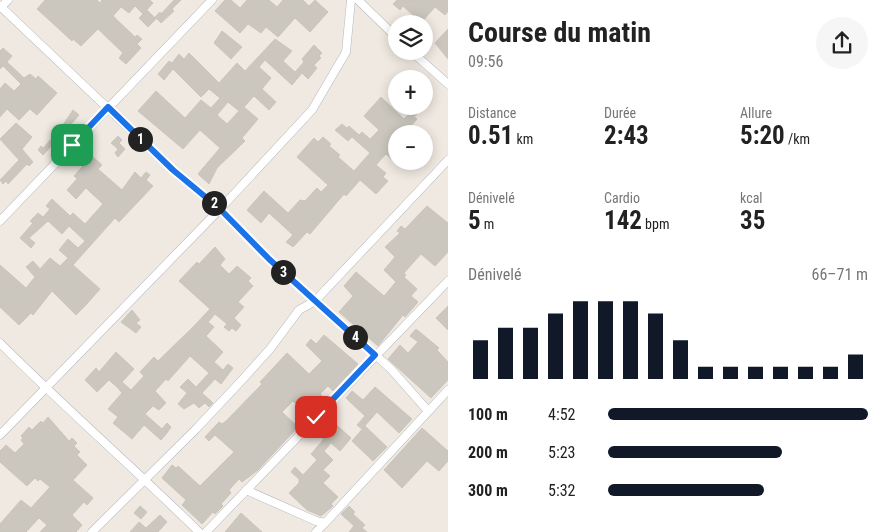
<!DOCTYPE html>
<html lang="fr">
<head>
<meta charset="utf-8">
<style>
	body { margin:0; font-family:"Roboto Condensed",sans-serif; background:#f6f6f6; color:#222; height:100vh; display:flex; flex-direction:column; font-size:19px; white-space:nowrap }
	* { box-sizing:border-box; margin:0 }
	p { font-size:16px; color:#767676 }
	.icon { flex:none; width:28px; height:28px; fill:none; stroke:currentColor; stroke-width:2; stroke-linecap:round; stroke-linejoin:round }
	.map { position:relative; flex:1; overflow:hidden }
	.sheet { display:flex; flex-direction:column; background:#fff; width:440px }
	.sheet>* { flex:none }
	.controls { position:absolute; left:388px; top:15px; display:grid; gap:10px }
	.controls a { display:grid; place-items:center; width:45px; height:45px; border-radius:50%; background:#fff; box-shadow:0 2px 12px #0003; font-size:25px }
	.pin { position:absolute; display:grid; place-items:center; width:42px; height:42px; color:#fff; margin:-21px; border-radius:10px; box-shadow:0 2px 8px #0006 }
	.km { position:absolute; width:25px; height:25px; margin:-12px; border-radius:50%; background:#222; color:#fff; font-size:14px; line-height:25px; text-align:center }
	.round { display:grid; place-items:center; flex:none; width:52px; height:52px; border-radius:26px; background:#f6f6f6 }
	.headline { display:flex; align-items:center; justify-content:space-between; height:85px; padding:0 20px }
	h1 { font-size:28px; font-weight:700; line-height:38px }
	.metrics { display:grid; grid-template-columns:repeat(3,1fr); gap:8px; height:85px; padding:5px 20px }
	.metrics div { display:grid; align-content:center }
	.metrics b { font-size:25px; font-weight:700 }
	.metrics small { font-size:14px; font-weight:400 }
	.metrics p { font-size:14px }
	.chart { height:140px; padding:10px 20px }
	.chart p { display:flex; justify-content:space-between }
	.chart svg { width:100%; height:90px; margin-top:5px; stroke:#111827; stroke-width:6 }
	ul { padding:0 20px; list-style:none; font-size:16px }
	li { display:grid; grid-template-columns:80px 60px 1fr; align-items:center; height:38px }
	li i { height:12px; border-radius:6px; background:#111827 }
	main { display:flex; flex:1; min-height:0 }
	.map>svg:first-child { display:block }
	.building { fill:#cbc7bf; stroke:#cbc5ba; fill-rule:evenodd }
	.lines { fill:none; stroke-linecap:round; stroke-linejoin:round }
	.minor-casing { stroke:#b4b7c1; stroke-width:9 }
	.minor { stroke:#fff; stroke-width:8 }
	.route-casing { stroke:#fff; stroke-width:10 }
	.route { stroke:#1a73e8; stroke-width:6 }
</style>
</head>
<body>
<main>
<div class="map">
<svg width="448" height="532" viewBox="0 0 448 532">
	<rect width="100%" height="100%" fill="#efe9e1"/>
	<g class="building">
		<path d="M45,0H97L100,3L102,0H150L153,3L143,14L135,6L129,13L121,7L113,16L135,37L137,35L142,39L137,44L141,48L126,64L119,58L123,53L98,29L81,46L73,39L72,41L37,9Z"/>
		<path d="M174,0H181L172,9L174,11L161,23L155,17L160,12L161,14Z"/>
		<path d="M225,0H231L240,8L247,0H269L277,7L283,0H303L309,6L315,0L328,12L310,32L295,18L278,37L266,27L261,33L248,24L240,33L215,11Z"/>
		<path d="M397,0H448V11L445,15L435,7L420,24H416L411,19L414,16L403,6L400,10L393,4Z"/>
		<path d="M147,10L156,19L148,27L139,18Z"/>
		<path d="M448,29V59L435,43Z"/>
		<path d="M222,31L242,47L231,59L214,43Z"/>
		<path d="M275,39L292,51L283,61L295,72L304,62L302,59L314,45L322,53L319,56L321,58L314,65L317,68L308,79L302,73L292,85L265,60L259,67L271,78L262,89L276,102L269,110L254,96L244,107L258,119L242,138L245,141L217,168L209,184L198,174L220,148L200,130L183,149L138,111L156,91L185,118L201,100L211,108L220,98L209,89L201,97L173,69L164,80L158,74L169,61L172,63L179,54L184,59L189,53L219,83L237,63L245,71ZM228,102L239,111L227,124L217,115Z"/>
		<path d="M3,48L12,56L7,62L24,78L30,74L36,79L38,76L57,93L37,115L30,109L19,120L7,109L0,117V89L5,83L14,91L21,84L3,66L0,69V51Z"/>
		<path d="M381,97L404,119L416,106H424L414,117L417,119L410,127L413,129L409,134H396V163L386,154L376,165L386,173L383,177L388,181L376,194L360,180L346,196L344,194L310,234L307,232L293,247L286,242L293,235L269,213L261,223L247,210L264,191L288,213L300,200L305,201L317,188L321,192L328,185L297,157L314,138L318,142L323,137L331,144L329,146L340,155L338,157L354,171L370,153L352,137L348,141L335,130L342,124L347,128L349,126L359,135L362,132L370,139L379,130L364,116Z"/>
		<path d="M73,110L79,115L67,129L63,125Z"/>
		<path d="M16,123L32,137L22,149L33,162L29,166L27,164L8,184L6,181L3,184L0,180L19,160L0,139Z"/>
		<path d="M56,134L62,140L55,147L52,145L43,155L38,150L41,146L43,148Z"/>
		<path d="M118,136L122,140L119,143L125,149L118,157L115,153L118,149L111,143Z"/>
		<path d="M92,156L102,165L98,169L122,190L135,172L141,178L146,172L150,175L146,180L153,186L119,222L115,218L73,265L100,289L85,306L76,315L52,291L33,315L31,313L19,325L0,307V265L26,288L35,277L26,267L33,261L40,269L50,258L60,266L68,258L59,250L68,239L78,248L85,241L69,226L62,234L48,221L29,238L35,243L31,248L20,238L33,223L30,221L38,213L43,217L50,209L46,206L52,199L70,216L73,213L85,224L103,204L86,188L76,199L67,190L77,179L74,176Z"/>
		<path d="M427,206L448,223V252L435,266L421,254L404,273L406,275L404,277L417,289L411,296L418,302L405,317L403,315L378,346L339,312L353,296L344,286L356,272L384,296L396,282L384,270L395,257L385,247L400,233L397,231L401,226L405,229Z"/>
		<path d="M215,247L225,259L220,265L229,274L237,266L251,278L248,281L253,286L238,302L244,307L234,318L241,325L236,331L232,328L229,331L224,327L227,324L215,314L208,322L214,327L206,336L223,352L214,362L223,370L228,364L233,368L221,384L215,379L202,393L213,403L209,407L205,403L199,408L194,403L184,409L178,404L187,393L180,387L188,379L196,387L209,373L190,356L168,381L166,379L155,391L166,403L159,410L153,406L145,414L162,429L167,423L171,427L167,433L161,440L144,425L132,439L113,423L118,417L108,409L122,393L118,388L109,380L97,392L85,380L96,368L99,372L116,352L134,369L122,382L131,390L144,376L140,372L154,357L158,361L193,327L210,309L179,281L197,262L199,264Z"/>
		<path d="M448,306V330L436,318Z"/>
		<path d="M132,310L140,320L136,323L141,327L136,333L121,322Z"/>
		<path d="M416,329L439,348L437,350L448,362V380L431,398L388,359L400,345L408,353L418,342L410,336Z"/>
		<path d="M324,335L358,364L333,391L328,386L320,394L326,400L318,408L308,400L300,407L293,401L282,412L298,427L258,470L242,482L239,479L229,490L231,493L221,504L223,506L215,514L213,512L202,524L182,505L186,500L162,478L172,465L176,468L178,466L200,486L234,452L215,435L209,441L205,437L219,422L222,424L226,421L262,384L260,382L287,353L309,374L322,361L306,345L311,339L316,344Z"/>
		<path d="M375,387L412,419L399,433L377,412L362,429L357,425L365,416L346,398L352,391L363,400Z"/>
		<path d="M48,417L69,441L72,438L77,443L74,446L80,452L77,455L87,465L73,480L93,498L87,505L84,502L72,515L82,525L76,532H40L47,525L39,518L26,532H0V524L21,500L31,508L50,487L40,479L38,481L35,478L27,486L0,462V451L6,445L15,453L24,444L21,440L23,438L21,436L29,427L32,430L41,421L43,423Z"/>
		<path d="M332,421L351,438L340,451L331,443L324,451L333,460L323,470L330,476L323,483L338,497L331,504L333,506L321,516L307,510L289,493L299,483V479L291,472L295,467L303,475L317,460L311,454L324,439L322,438L330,429L327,426Z"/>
		<path d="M365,426L387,447L373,461L352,441Z"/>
		<path d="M422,428L448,451V461L439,471L427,461L402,488L384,470Z"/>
		<path d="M140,506L147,512L141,519L134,513Z"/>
		<path d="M349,506L355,512L353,514L365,525L362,528L367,532H349L354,526L341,514Z"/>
		<path d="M241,513L262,532H225Z"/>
		<path d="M160,515L167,522L158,532H130L139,522L146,528Z"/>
	</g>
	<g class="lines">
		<g class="minor-casing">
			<g id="minor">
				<path d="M358,0L396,37"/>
				<path d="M0,6L173,170L220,209L269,259L391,369L428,411"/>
				<path d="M0,8L8,0"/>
				<path d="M411,51L448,84"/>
				<path d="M0,221L212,0"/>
				<path d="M0,343C65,408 134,468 199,532"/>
				<path d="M0,435L220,209L312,110L346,52L351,0"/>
				<path d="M246,490L316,521L325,523L448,390"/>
				<path d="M92,532L196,429L243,379L270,349L299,310L315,301L448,160"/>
				<path d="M206,532L448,281"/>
				<path d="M316,532L325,523"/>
			</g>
		</g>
		<use href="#minor" class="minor"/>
	</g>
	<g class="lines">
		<g class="route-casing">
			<path id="route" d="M72,145L108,107L173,170L220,209L269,259L375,355L316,417"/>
		</g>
		<use href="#route" class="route"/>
	</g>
</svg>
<div class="controls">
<a><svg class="icon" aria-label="layers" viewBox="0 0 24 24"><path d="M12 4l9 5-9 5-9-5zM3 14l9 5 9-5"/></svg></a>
<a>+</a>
<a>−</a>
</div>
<div class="pin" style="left:72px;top:145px;background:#1e9e55"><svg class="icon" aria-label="arrive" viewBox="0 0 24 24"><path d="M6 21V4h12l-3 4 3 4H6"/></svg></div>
<div class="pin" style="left:316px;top:417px;background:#d93025"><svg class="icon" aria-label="check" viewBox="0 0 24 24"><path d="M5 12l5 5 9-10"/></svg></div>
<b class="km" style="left:140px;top:139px">1</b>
<b class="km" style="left:214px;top:203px">2</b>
<b class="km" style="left:283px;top:272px">3</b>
<b class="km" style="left:355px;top:337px">4</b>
</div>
<section class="sheet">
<div class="headline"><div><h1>Course du matin</h1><p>09:56</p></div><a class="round"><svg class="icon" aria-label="share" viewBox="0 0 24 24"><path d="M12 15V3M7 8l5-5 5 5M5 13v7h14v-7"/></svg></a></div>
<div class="metrics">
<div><p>Distance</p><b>0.51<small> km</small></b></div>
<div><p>Durée</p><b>2:43</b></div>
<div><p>Allure</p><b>5:20<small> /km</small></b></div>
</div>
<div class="metrics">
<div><p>Dénivelé</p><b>5<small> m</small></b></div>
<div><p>Cardio</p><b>142<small> bpm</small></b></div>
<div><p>kcal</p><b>35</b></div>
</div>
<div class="chart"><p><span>Dénivelé</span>66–71 m</p>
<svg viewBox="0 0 160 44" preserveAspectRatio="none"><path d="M5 44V25M15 44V19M25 44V19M35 44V12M45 44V6M55 44V6M65 44V6M75 44V12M85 44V25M95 44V38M105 44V38M115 44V38M125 44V38M135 44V38M145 44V38M155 44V32"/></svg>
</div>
<ul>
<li><b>100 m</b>4:52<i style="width:100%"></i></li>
<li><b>200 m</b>5:23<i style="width:67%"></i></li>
<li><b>300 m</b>5:32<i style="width:60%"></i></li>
</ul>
</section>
</main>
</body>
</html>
